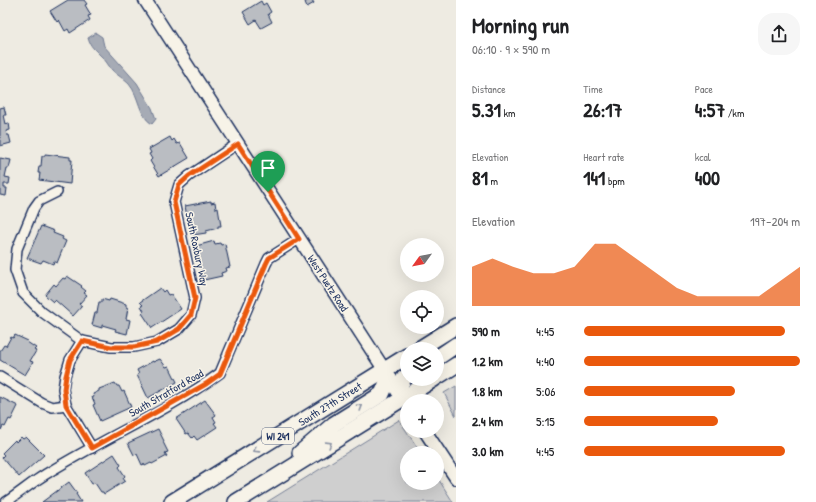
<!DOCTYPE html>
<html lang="en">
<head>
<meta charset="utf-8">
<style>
	body { margin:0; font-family:"Patrick Hand",sans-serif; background:#f6f6f6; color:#202124; height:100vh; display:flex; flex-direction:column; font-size:15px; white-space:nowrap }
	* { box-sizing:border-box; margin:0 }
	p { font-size:13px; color:#757577 }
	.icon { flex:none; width:22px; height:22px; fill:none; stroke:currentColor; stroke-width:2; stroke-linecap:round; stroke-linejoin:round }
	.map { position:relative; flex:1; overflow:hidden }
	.drawer { display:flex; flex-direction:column; background:#fff; width:360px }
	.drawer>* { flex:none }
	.needle { width:26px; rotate:237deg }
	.fabs { position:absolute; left:400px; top:238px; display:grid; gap:8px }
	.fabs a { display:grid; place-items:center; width:44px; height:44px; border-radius:50%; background:#fff; box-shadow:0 4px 16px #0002; font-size:20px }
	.pin { position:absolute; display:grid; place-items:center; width:34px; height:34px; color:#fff; margin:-41px -17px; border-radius:50% 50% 50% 0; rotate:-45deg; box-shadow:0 0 4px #0007 }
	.pin .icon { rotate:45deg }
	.round { display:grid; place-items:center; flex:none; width:42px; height:42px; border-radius:16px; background:#f6f6f6 }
	.headline { display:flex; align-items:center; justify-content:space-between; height:68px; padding:0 16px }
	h1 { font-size:22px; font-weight:700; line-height:30px }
	.stats { display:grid; grid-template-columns:repeat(3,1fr); gap:6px; height:68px; padding:4px 16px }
	.stats div { display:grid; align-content:center }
	.stats b { font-size:20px; font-weight:700 }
	.stats small { font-size:11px; font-weight:400 }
	.stats p { font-size:11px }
	.chart { height:112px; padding:8px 16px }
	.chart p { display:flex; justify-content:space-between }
	.chart svg { width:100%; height:72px; margin-top:4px; fill:#ea580c; opacity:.7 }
	ul { padding:0 16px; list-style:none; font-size:13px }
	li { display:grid; grid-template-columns:64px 48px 1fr; align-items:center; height:30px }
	li i { height:10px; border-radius:5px; background:#ea580c }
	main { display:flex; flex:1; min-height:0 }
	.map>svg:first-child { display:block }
	.green { fill:#cfcfcf; stroke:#757f96 }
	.water { fill:#a6abb5; stroke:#6e7992 }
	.building { fill:#babdc2; stroke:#1b2f5e }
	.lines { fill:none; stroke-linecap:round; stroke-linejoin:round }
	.minor-casing { stroke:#1b2f5e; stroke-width:12 }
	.tertiary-casing { stroke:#1b2f5e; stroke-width:15 }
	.primary-casing { stroke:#1b2f5e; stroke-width:18 }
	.minor { stroke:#f7f3e8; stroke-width:9 }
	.tertiary { stroke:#f7f3e8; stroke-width:12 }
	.primary { stroke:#f7f3e8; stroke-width:15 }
	.oneway { stroke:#8991a3 }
	.route-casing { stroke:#fff; stroke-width:8 }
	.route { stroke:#ea580c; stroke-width:5 }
	.labels { text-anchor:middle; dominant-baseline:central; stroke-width:3; stroke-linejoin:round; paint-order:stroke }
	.shield { fill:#f7f3e8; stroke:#5d6a87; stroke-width:1 }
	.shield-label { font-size:10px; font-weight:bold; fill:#1b2f5e }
	.street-label { font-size:11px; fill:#1b2f5e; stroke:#f7f3e8 }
</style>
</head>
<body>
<main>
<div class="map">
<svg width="456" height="502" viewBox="0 0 456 502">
	<rect width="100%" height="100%" fill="#eeebe2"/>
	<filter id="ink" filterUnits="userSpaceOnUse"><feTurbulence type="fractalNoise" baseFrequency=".025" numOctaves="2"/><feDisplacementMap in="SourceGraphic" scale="8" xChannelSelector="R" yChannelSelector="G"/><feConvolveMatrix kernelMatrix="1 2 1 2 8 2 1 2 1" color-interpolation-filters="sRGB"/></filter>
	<g filter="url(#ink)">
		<g class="green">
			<path d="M456,386V416L444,393Z"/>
			<path d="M399,420L421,453H407V483H437V477L453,502H267Z"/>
		</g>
		<path class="water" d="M96,33L102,37L104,46L137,83L152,108L156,119L152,124C138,115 140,97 129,84C124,79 117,75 112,70C108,65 105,59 100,55C94,49 90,46 88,38Z"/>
		<g class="building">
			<path d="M68,0H84L87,4L85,5L91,15L88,16L90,20L70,33L68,29L65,31L59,20L57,22L50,11Z"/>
			<path d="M309,0H312L314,3L307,7L305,2Z"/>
			<path d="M261,1L263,5L266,3L271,12L268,14L272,22L261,28L256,20L250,24L243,12Z"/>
			<path d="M4,107L6,115H3L5,124L9,123L10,130L6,131L7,135H9L11,143L0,146V108Z"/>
			<path d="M170,137L172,141L174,139L177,144L180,143L189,158L159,176L150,161L152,159L149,154L151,153L149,149Z"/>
			<path d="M45,154L70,157V160H72L70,184L39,180L40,173H38L39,166H41L42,156H45Z"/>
			<path d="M0,158L11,160L9,168H7L5,177L10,178L9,184H4V188H7L6,196L0,195Z"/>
			<path d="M211,201V203L215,202L216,209L218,208L221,226H218V228L206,231V233L193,235L192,227H189L185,206Z"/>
			<path d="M41,226L54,231L53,233L63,237L62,239L66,241L57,263L54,261L53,264L43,260L41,263L27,258Z"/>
			<path d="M214,241L215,244L220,243L221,245L225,244L230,267L226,268L227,271L221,273L222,276L204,280L196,246Z"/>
			<path d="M67,276L82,286L81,287L86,291L84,293L87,295L79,304L82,306L73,316L55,300L53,302L45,295L54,284L56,286L63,278L65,279Z"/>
			<path d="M160,288L163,292L165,290L168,295L171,294L181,309L152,328L142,313L144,311L141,306L143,305L140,302Z"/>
			<path d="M102,299L109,301L110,299L126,304V307L128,308L126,319L130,320L127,334L115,331L116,329L102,325V328L92,325L95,313H97L99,302H102Z"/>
			<path d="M15,335L28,341L27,342L36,348L34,350L36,351L30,361L33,362L25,375L0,360V351L4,345L6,346L11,337L13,338Z"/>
			<path d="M160,359L166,367L169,366L177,382L148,398L137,375L139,374L137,370L153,361V362Z"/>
			<path d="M115,383L117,386H119L122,392L124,391L131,407L100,421L93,405L95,404L92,397H94L93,394L99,391V389Z"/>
			<path d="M0,397L18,406L11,420L9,419L5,427L3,426L1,430Z"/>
			<path d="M205,400L216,415L213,417L216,422L214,423L217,427L197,440L194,436L192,438L188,433L186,434L176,419Z"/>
			<path d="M158,429L164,441L163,442L168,452L165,453L167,456L152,464L151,463L145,466L144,464L142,465L137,454L134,455L128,443Z"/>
			<path d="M21,437L23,439L26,437L44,455L19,477L2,457L4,455L2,453L15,440L16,442Z"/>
			<path d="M114,454L121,465L119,467L125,476L123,478L125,481L104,494L103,492H101L95,483L92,484L85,473Z"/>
			<path d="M69,482L77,493L76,494L81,502H42Z"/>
		</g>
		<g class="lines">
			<g class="minor-casing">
				<g id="minor">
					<path d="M57,192L39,201L34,208L17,249L15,270L23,293L42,312L82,341L111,347H134L157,342L179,329L191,315L195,298L174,202L179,185L189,176L237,144"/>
					<path d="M82,341L70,360L65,376L63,389L66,405L92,448"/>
					<path d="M0,377L42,403L52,407L66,405"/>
					<path d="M6,502C21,492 35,480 51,471C106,437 167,412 220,373L266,264L269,258L299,239"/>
				</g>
			</g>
			<g class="tertiary-casing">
				<g id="tertiary">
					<path d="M145,0L389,377"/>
					<path d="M425,431L456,478"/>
				</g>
			</g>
			<g class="primary-casing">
				<g id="primary">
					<path d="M419,349L456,326"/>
					<path d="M437,358L456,345"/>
					<path d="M437,377L456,365"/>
					<path d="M398,390L404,378L407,376"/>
					<path d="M300,453L334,424L382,394L389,378"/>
					<path d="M172,502L407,356"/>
					<path d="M236,502L434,379"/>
				</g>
			</g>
			<use href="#minor" class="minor"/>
			<use href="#tertiary" class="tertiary"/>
			<use href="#primary" class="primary"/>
		</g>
		<defs><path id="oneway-chevron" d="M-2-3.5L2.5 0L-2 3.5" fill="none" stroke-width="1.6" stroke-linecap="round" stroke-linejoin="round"/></defs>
		<g class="oneway">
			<use href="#oneway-chevron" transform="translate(360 407) rotate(-32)"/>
			<use href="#oneway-chevron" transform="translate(329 444) rotate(-32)"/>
			<use href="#oneway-chevron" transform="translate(256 450) rotate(148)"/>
		</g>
	</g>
	<g class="lines" filter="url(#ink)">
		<g class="route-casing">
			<path id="route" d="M238,144L299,239L269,258L266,264L220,374L206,384L92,448L66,405L64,389L66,376L70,360L82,341L111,347H134L157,342L179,329L191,315L195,298L174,202L179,185L189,176Z"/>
		</g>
		<use href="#route" class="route"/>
	</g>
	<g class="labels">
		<rect class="shield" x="262" y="428" width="32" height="16" rx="3"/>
		<g class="shield-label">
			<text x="278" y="436">WI 241</text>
		</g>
		<g class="street-label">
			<text transform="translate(197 249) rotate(78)">South Roxbury Way</text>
			<text transform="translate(328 283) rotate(57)">West Puetz Road</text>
			<text transform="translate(166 393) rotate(-30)">South Stratford Road</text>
			<text transform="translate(330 404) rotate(-32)">South 27th Street</text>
		</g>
	</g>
</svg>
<div class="fabs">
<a><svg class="needle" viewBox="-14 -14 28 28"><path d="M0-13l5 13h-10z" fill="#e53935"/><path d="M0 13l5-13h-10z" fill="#757577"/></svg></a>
<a><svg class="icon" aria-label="locate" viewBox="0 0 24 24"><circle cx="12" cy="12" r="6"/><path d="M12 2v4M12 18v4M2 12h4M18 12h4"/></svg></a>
<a><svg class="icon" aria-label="layers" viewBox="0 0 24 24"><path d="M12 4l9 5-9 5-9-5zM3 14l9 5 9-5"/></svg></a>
<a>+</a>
<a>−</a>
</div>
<div class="pin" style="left:268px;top:192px;background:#1e9e55"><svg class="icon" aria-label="arrive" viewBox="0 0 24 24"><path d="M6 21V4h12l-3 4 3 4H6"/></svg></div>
</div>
<section class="drawer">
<div class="headline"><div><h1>Morning run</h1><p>06:10 · 9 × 590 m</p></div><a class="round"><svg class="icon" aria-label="share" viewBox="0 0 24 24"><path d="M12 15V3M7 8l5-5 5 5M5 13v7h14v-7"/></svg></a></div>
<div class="stats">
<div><p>Distance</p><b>5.31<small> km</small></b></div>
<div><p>Time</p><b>26:17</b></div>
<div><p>Pace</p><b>4:57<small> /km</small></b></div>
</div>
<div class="stats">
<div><p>Elevation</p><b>81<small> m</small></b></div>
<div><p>Heart rate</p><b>141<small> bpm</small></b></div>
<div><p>kcal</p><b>400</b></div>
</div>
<div class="chart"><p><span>Elevation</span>197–204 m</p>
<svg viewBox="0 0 160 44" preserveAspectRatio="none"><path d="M0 44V20L10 15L20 20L30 24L40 24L50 20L60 6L70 6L80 15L90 24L100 33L110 38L120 38L130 38L140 38L150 29L160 20V44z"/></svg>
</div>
<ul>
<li><b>590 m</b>4:45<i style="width:93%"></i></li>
<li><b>1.2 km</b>4:40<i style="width:100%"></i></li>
<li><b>1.8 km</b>5:06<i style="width:70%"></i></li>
<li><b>2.4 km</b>5:15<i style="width:62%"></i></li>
<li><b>3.0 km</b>4:45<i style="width:93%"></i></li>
</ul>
</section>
</main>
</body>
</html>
